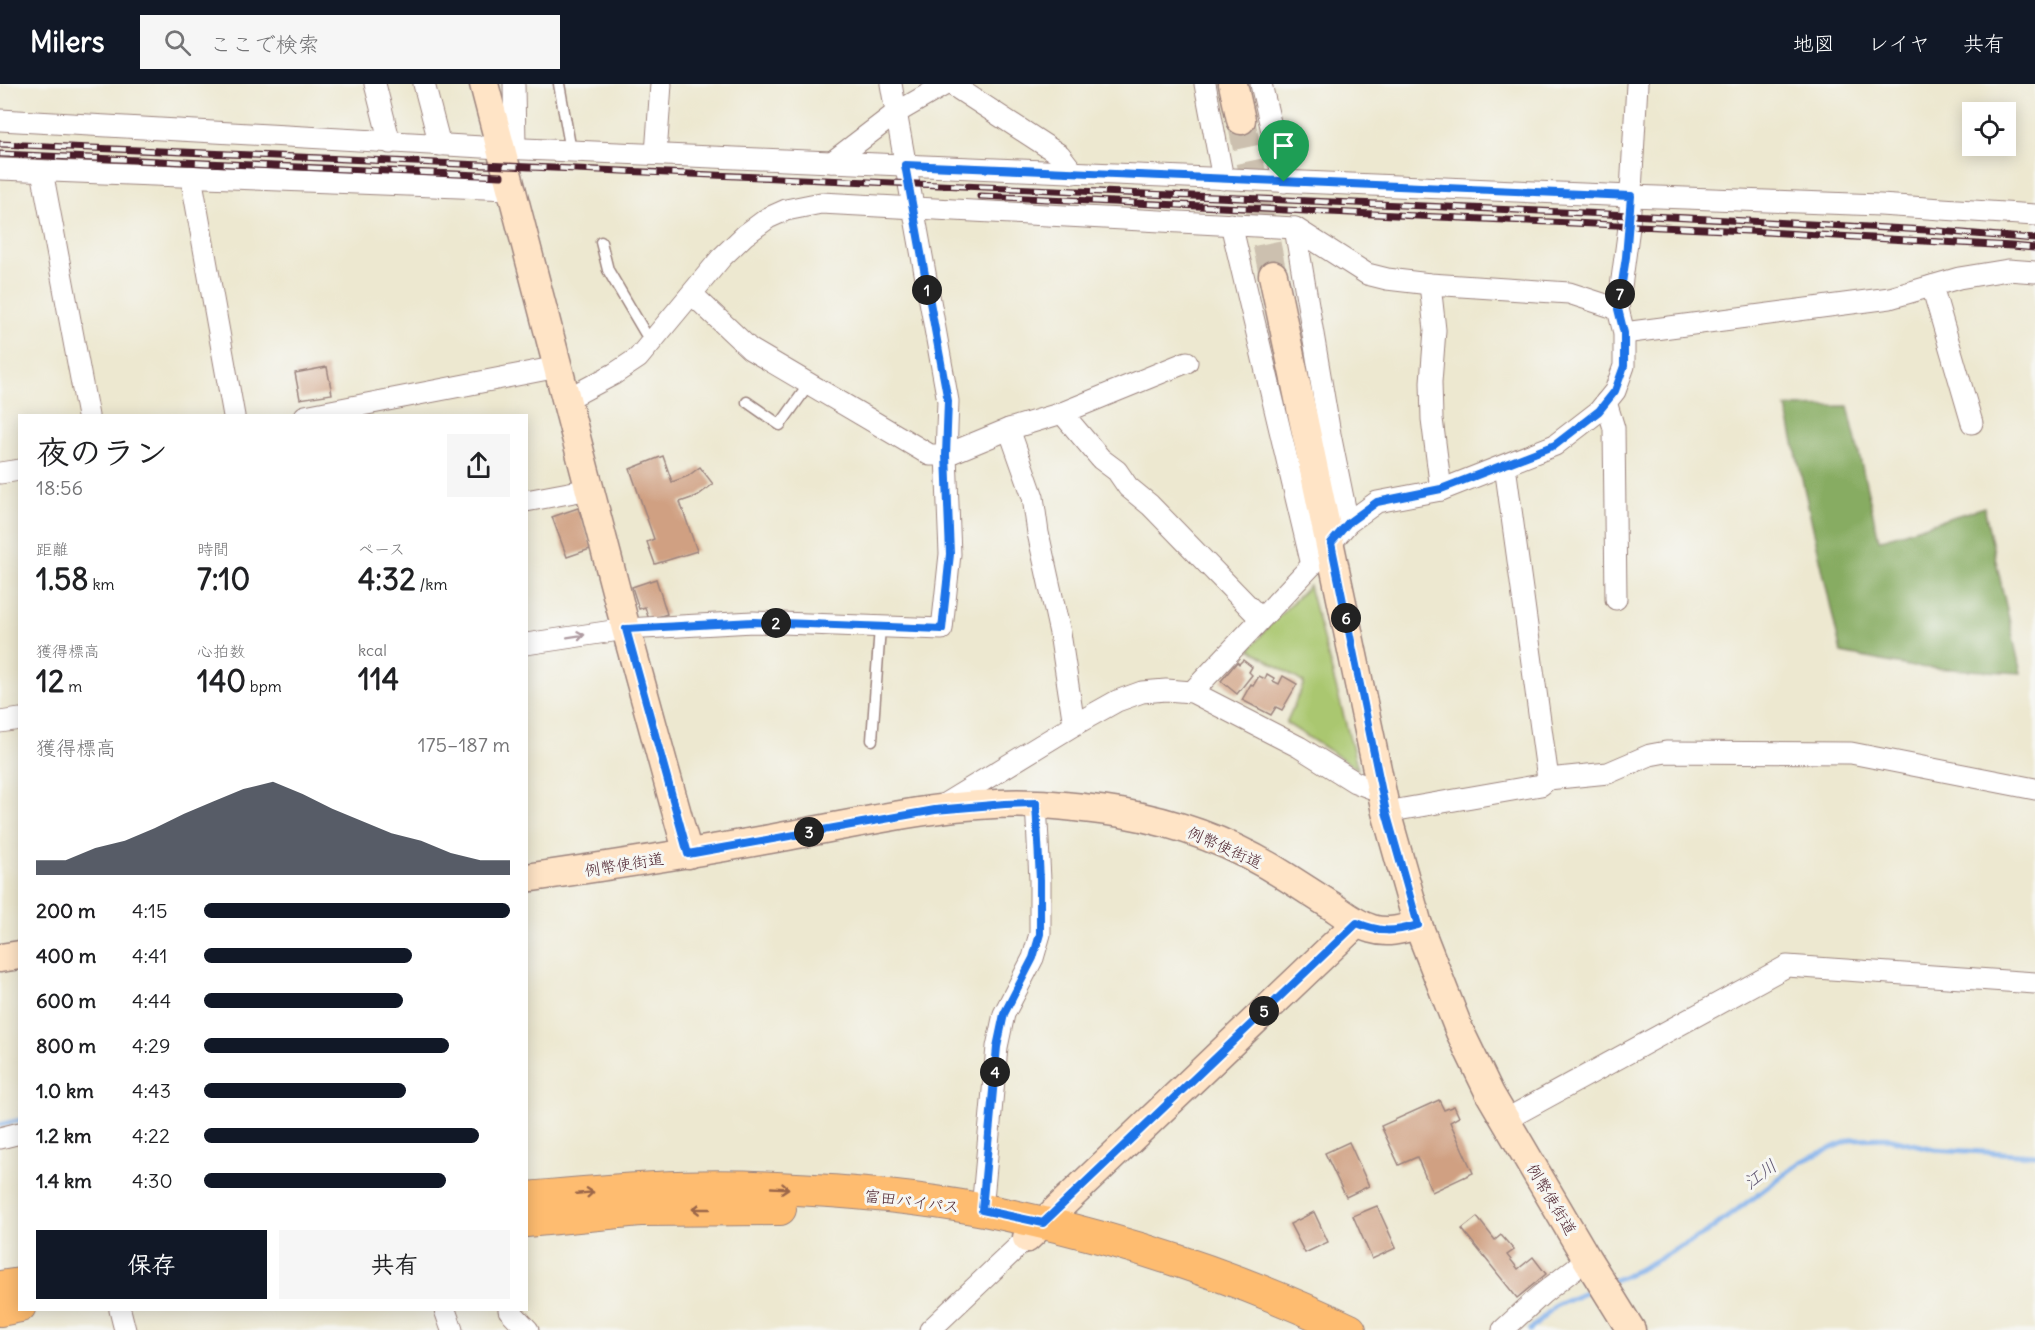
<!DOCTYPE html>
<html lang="ja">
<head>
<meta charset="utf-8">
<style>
	body { margin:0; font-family:Delius,"Klee One",sans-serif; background:#f6f6f6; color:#202124; height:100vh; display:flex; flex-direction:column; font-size:22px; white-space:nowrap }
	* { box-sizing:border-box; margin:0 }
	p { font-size:20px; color:#757577 }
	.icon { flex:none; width:33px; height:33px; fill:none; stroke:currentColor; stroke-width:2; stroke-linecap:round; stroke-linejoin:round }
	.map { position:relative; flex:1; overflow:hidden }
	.sheet { position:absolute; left:18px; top:330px; width:510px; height:897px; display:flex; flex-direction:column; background:#fff; border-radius:0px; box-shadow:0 3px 15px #0003 }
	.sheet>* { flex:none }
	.fabs { position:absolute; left:1962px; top:18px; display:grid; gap:12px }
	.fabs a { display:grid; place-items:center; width:54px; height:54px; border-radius:0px; background:#fff; box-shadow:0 3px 15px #0003; font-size:30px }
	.pin { position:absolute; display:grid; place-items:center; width:51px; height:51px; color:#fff; margin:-62px -26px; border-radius:50% 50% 50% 0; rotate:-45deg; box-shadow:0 0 6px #0007 }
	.pin .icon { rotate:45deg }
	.km { position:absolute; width:30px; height:30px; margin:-15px; border-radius:50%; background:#222; color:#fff; font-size:16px; line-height:30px; text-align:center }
	.round { display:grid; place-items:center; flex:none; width:63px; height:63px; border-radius:0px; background:#f6f6f6 }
	.headline { display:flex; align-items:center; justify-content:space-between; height:102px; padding:0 18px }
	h1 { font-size:33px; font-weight:700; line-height:45px }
	.metrics { display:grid; grid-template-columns:repeat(3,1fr); gap:9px; height:102px; padding:6px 18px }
	.metrics div { display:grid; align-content:center }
	.metrics b { font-size:30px; font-weight:700 }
	.metrics small { font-size:16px; font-weight:400 }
	.metrics p { font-size:16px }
	.chart { height:168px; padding:12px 18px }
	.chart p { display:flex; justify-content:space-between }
	.chart svg { width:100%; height:108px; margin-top:6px; fill:#111827; opacity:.7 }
	.primary-button { display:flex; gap:12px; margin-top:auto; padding:12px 18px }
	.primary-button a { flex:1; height:69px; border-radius:0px; background:#111827; color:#fff; font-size:24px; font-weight:700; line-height:69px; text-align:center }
	.primary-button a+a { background:#f6f6f6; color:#202124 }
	ul { padding:0 18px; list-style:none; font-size:20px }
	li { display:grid; grid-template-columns:96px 72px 1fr; align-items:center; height:45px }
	li i { height:15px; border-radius:8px; background:#111827 }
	header { display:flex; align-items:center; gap:36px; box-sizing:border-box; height:84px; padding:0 30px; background:#111827; color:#fff }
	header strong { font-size:28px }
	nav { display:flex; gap:33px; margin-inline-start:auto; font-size:21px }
	.search { width:420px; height:54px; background:#f6f6f6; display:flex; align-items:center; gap:15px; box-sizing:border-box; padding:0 21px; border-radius:0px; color:#757577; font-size:22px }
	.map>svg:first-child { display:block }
	.green { fill:#aac76f; stroke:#7a734d; stroke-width:1.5 }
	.forest { fill:#87ac62; stroke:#686646; stroke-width:1.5 }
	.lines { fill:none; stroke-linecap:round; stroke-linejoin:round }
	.stream { stroke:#81b0eb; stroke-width:5 }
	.building { fill:#d0a082 }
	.secondary-tunnel { stroke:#ccc0af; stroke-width:28; stroke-dasharray:28 14; stroke-linecap:butt }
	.lane-casing { stroke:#9c847e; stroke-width:13 }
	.street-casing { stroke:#9c847e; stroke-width:23 }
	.secondary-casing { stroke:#9c847e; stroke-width:31 }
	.primary-casing { stroke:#9c847e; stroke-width:34 }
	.lane { stroke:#fff; stroke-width:10 }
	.street { stroke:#fff; stroke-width:21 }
	.secondary { stroke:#ffe4c6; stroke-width:28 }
	.primary { stroke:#febc70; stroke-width:32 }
	.rail-casing { stroke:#4a1f2b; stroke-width:7 }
	.rail { stroke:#f6f6f2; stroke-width:4.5; stroke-dasharray:14; stroke-linecap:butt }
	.oneway { stroke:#ae9aa0 }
	.oneway2 { stroke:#9b664a }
	.route-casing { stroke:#fff; stroke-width:12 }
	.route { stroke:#1a73e8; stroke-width:8 }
	.labels { text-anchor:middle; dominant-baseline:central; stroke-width:6; stroke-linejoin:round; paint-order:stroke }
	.street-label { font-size:16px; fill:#4a1f2b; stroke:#f6f6f2 }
	.water-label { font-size:18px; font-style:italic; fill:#5d526e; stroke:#f6f6f2 }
</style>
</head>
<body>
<header>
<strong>Milers</strong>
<div class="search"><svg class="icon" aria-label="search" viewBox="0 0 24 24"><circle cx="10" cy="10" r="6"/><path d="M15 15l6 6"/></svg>ここで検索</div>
<nav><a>地図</a><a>レイヤ</a><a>共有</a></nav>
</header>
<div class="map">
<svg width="2035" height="1246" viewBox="0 0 2035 1246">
	<rect width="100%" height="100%" fill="#f6f6f2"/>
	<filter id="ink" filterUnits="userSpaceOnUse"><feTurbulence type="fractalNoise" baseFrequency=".0167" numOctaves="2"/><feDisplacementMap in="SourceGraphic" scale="12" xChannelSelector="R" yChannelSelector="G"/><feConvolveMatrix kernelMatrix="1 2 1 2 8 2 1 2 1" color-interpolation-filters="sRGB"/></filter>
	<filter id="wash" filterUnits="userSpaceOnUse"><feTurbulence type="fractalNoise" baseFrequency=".008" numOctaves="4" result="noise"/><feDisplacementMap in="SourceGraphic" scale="24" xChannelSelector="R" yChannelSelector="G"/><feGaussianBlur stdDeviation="1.35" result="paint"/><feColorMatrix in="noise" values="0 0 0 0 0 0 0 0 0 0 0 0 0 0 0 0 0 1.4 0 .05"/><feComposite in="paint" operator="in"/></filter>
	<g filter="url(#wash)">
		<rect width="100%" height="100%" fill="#ede8d0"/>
		<path class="green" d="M1309,502L1358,685L1286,639L1304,599L1250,565L1268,543Z"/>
		<path class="forest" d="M1848,322L1879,456L1984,423L2021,589L1913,583L1841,569L1786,323Z"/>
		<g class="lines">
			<g class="stream">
				<path d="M0,1041L20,1036"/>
				<path d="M1610,1198L1638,1186L1706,1149L1802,1077L1853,1055L1888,1054L1934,1065L2035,1071"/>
				<path d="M1530,1246L1555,1222L1596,1204"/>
			</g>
		</g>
		<g id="blocks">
			<g class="building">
				<path d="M327,283L332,310L300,315L295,289Z"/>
				<path d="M663,372L672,398L688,392L700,383L713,400L697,412L680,418L697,467L655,480L647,458L654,455L630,385Z"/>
				<path d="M578,424L593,464L567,473L552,433Z"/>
				<path d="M656,495L667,530L649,536L645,523L639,525L632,503Z"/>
				<path d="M1243,576L1252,583L1249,588L1252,591L1237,610L1221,597L1237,578L1239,580Z"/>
				<path d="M1267,590L1274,594L1273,597L1279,600L1283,592L1297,600L1282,626L1276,623L1271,631L1242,616L1251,600L1253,602L1259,592L1265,595Z"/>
				<path d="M1439,1016L1444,1026L1454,1022L1459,1033L1450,1038L1473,1089L1432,1108L1417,1073L1399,1081L1381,1042Z"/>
				<path d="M1349,1058L1369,1102L1346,1113L1325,1069Z"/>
				<path d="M1377,1122L1396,1164L1372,1175L1353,1132Z"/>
				<path d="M1314,1128L1328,1158L1305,1169L1290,1140Z"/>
				<path d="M1477,1133L1495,1156L1501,1151L1514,1166L1507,1171L1518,1185L1533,1173L1546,1190L1517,1214L1462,1145Z"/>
			</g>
		</g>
	</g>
	<g filter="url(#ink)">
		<use href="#blocks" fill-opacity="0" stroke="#9c847e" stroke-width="1.5"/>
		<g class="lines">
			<path class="secondary-tunnel" d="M1241,36L1273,191"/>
			<g class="lane-casing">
				<g id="lane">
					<path d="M559,0L571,67"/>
					<path d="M601,158L608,186L651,259"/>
					<path d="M747,318L780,341L810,299"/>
					<path d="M872,656L880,543"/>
				</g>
			</g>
			<g class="street-casing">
				<g id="street">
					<path d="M375,0L390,59"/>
					<path d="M424,0L440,61"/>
					<path d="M514,0L515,64"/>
					<path d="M951,0L1060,71L1074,89"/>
					<path d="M1205,0L1223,95"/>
					<path d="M1261,0L1284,98"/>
					<path d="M0,36L500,64L1631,112L1880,121L2035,131"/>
					<path d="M656,70L661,0"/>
					<path d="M832,78L896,29L946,0"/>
					<path d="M0,85L510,105"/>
					<path d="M42,87L88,332"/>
					<path d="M191,92L234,332"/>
					<path d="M1231,140L1312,481"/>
					<path d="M1295,144L1330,350L1348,439"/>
					<path d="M1430,200L1435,246L1431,298L1432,335L1441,406"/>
					<path d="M1932,202L1972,339"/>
					<path d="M692,210L750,265L930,371H946L1009,345L1033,413L1038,449L1060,549L1074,641"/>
					<path d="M1618,225L1629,143L1637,0"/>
					<path d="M1624,249L1890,214L1959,194L2008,186L2035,188"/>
					<path d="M567,315L614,290L638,274L721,174L745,151L768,134L786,126L821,119L1295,144L1367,190L1387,195L1430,200L1569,209L1618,225L1624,249V282L1615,307L1599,327L1555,361L1441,406L1377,418L1348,439L1312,481L1192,608"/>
					<path d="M1606,318L1614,344L1616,515"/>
					<path d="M1062,329L1101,375L1117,387L1128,403L1150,421L1260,534"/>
					<path d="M305,332L558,283"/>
					<path d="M1009,345L1062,329L1187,278"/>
					<path d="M1505,382L1548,695"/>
					<path d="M0,389L20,386"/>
					<path d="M526,417L590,405"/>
					<path d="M526,560L626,545L753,538L942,545L950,470L946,371L948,317L891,0"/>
					<path d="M0,638L20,635"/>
					<path d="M938,724L1074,641L1117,617L1142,608L1166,606L1192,608L1299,663L1355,698L1371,704H1381"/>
					<path d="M1386,728L1541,701L1548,695L1608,689L1650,671L1666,668L1851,669L2035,705"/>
					<path d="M1505,1036L1787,882L2035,899"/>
					<path d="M0,1054L20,1049"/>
					<path d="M982,1126L997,963L1004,930L1033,874L1040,850V796L1036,719"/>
					<path d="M120,1226L125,1246"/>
					<path d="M445,1226L452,1246"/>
					<path d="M509,1226L528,1246"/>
					<path d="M930,1246L1027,1154"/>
					<path d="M1503,1246L1542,1210L1587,1175"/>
				</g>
			</g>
			<g class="secondary-casing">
				<g id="secondary">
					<path d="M484,0L626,545L688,770"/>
					<path d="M1233,0L1241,36"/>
					<path d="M1273,191L1386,728L1418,841L1460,948L1490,1010L1587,1175L1631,1246"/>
					<path d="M526,794C608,782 689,770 770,755C858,740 948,716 1037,720C1066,721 1093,725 1121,729C1179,739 1235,760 1285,792C1301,802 1316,812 1332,822C1345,831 1357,841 1372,845C1388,850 1403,845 1418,841"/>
					<path d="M0,874L20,871"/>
					<path d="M1027,1154L1357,839"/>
				</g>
			</g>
			<g class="primary-casing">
				<g id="primary">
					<path d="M526,1114C610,1106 693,1099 776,1104C845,1107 916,1113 984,1126C1109,1151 1235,1191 1350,1246"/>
					<path d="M526,1137L640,1126L780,1125"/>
					<path d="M0,1203L20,1200"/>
					<path d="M0,1226L20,1222"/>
				</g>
			</g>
			<use href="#lane" class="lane"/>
			<use href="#street" class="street"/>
			<use href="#secondary" class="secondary"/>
			<use href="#primary" class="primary"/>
			<g class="rail-casing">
				<g id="rail">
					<path d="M0,60L1630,131L1927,146L2035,155"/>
					<path d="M0,70L501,92"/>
					<path d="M980,112L1748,147L2012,162L2035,164"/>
				</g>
			</g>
			<use href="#rail" class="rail"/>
		</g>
		<defs><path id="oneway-shaft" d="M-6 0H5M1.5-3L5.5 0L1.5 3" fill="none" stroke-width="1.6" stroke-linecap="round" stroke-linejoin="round" transform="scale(1.5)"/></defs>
		<use class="oneway" href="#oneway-shaft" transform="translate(576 552) rotate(-9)"/>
		<g class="oneway2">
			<use href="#oneway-shaft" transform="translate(780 1104) rotate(3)"/>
			<use href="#oneway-shaft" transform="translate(585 1109) rotate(-5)"/>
			<use href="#oneway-shaft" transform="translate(701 1125) rotate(180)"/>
		</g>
	</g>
	<g class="lines" filter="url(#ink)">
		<g class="route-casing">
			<path id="route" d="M905,81L1631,112L1626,173L1618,225L1624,249V282L1615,307L1599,327L1555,361L1441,405L1377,418L1348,439L1331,459L1386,728L1418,841C1393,848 1381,849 1357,839L1043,1139L982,1126L997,963L1004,930L1033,874L1040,850V796L1036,719L1005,720L935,726L688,770L626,545L753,538L942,545L950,470L946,371L948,317Z"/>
		</g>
		<use href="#route" class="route"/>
	</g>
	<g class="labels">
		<g class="street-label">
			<text transform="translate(1225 763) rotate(24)">例幣使街道</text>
			<text transform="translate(624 780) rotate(-9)">例幣使街道</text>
			<text transform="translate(1552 1115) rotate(59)">例幣使街道</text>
			<text transform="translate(912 1117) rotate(7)">富田バイパス</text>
		</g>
		<g class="water-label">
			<text transform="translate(1760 1090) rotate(-37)">江川</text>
		</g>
	</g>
</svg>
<div class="fabs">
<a><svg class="icon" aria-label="locate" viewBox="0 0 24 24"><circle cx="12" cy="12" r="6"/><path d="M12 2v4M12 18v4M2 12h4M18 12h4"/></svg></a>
</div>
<div class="pin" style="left:1284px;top:98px;background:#1e9e55"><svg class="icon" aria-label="arrive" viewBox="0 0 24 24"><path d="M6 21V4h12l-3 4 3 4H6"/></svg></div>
<b class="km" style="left:927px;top:206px">1</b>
<b class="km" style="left:776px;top:539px">2</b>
<b class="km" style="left:809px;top:748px">3</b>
<b class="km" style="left:995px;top:988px">4</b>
<b class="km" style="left:1264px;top:927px">5</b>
<b class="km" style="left:1346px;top:534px">6</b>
<b class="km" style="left:1620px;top:210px">7</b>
<section class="sheet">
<div class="headline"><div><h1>夜のラン</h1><p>18:56</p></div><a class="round"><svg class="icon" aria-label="share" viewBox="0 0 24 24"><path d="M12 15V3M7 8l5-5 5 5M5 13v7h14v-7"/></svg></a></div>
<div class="metrics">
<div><p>距離</p><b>1.58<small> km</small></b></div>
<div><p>時間</p><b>7:10</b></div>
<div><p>ペース</p><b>4:32<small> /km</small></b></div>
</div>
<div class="metrics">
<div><p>獲得標高</p><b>12<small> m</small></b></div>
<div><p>心拍数</p><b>140<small> bpm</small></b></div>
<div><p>kcal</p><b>114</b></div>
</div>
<div class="chart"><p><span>獲得標高</span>175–187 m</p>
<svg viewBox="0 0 160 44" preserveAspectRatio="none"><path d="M0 44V38L10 38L20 33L30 30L40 25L50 19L60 14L70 9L80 6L90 11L100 17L110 22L120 27L130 30L140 35L150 38L160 38V44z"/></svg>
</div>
<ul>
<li><b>200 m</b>4:15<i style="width:100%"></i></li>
<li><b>400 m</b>4:41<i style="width:68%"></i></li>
<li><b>600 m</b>4:44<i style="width:65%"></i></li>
<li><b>800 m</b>4:29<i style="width:80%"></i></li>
<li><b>1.0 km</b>4:43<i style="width:66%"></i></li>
<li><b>1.2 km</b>4:22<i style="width:90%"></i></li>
<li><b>1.4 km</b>4:30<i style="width:79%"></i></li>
</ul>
<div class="primary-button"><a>保存</a><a>共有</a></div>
</section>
</div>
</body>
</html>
